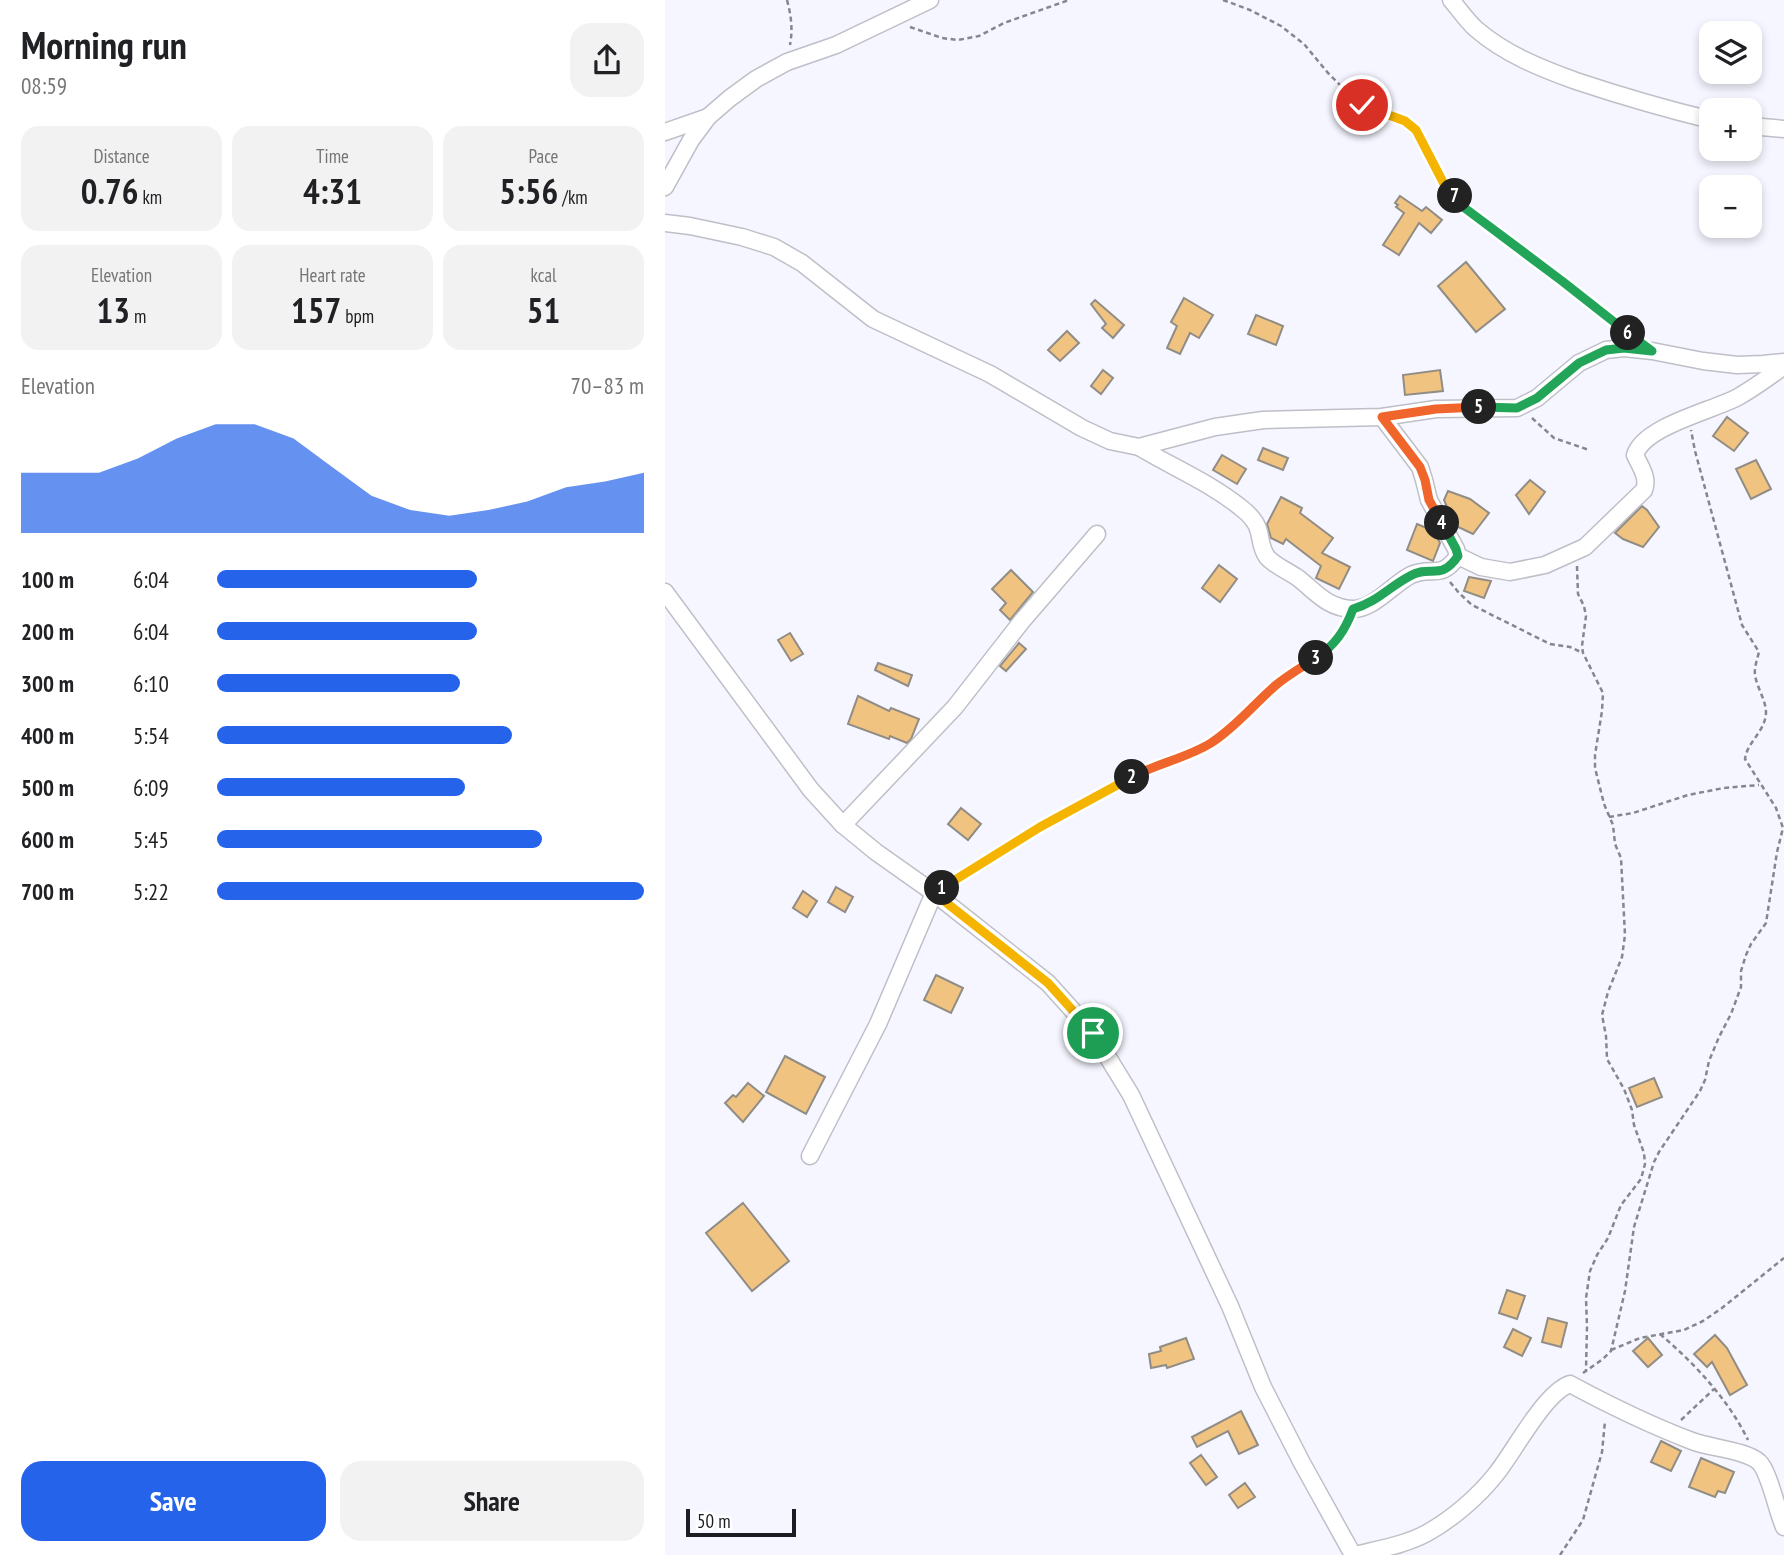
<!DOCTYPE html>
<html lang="en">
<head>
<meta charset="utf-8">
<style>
	body { margin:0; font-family:"PT Sans Narrow",sans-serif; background:#f2f2f2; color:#202124; height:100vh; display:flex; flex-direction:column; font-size:26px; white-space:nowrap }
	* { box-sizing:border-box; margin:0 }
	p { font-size:23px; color:#757577 }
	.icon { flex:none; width:38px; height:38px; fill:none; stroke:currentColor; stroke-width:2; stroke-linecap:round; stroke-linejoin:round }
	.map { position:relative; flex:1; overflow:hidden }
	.side { display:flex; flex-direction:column; background:#fff; width:665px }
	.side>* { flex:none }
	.tools { position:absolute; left:1034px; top:21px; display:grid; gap:14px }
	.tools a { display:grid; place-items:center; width:63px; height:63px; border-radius:14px; background:#fff; box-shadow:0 4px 10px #0003; font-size:35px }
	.scale { position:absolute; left:21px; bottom:18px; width:110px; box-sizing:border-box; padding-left:7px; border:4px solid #1c1d20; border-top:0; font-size:19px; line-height:24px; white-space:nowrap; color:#1c1d20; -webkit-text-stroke:5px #fff; paint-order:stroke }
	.pin { position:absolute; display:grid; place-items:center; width:60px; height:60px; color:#fff; margin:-30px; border:4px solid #fff; border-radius:50%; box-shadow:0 2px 7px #0007 }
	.km { position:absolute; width:35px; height:35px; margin:-18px; border-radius:50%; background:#222; color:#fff; font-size:19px; line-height:35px; text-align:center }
	.round { display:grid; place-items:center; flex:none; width:74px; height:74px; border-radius:21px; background:#f2f2f2 }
	.head { display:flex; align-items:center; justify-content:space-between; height:119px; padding:0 21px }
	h1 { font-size:38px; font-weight:800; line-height:52px }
	.stats { display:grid; grid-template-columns:repeat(3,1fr); gap:10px; height:119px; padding:7px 21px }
	.stats div { display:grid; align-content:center; border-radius:18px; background:#f2f2f2; text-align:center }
	.stats b { font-size:35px; font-weight:800 }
	.stats small { font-size:19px; font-weight:400 }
	.stats p { font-size:19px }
	.chart { height:196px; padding:14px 21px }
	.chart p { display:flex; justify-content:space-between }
	.chart svg { width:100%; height:126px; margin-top:7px; fill:#2563eb; opacity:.7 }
	.cta { display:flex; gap:14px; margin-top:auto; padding:14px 21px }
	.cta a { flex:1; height:80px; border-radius:21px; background:#2563eb; color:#fff; font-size:28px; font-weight:800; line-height:80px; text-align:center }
	.cta a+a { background:#f2f2f2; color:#202124 }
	ul { padding:0 21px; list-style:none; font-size:23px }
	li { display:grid; grid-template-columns:112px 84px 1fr; align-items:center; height:52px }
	li i { height:18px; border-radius:9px; background:#2563eb }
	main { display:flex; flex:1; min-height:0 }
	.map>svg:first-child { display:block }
	.building { fill:#f0c480; stroke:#918c85; stroke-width:2 }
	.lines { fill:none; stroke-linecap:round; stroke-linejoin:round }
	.minor-casing { stroke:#bebfc7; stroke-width:19 }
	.path { stroke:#86878d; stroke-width:2.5; stroke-dasharray:5 3.5; stroke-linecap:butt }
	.minor { stroke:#fff; stroke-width:16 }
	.split-1-casing { stroke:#fff; stroke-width:14 }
	.split-2-casing { stroke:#fff; stroke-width:14 }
	.split-3-casing { stroke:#fff; stroke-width:14 }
	.split-4-casing { stroke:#fff; stroke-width:14 }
	.split-5-casing { stroke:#fff; stroke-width:14 }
	.split-6-casing { stroke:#fff; stroke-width:14 }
	.split-7-casing { stroke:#fff; stroke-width:14 }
	.split-8-casing { stroke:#fff; stroke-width:14 }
	.split-1 { stroke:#f5b400; stroke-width:9 }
	.split-2 { stroke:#f5b400; stroke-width:9 }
	.split-3 { stroke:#f0652b; stroke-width:9 }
	.split-4 { stroke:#22a559; stroke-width:9 }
	.split-5 { stroke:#f0652b; stroke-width:9 }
	.split-6 { stroke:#22a559; stroke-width:9 }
	.split-7 { stroke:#22a559; stroke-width:9 }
	.split-8 { stroke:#f5b400; stroke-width:9 }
</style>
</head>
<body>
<main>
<section class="side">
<div class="head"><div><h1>Morning run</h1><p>08:59</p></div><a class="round"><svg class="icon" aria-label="share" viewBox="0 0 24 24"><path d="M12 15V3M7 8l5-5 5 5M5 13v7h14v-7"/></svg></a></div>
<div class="stats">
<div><p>Distance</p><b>0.76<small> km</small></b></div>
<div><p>Time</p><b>4:31</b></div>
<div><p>Pace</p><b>5:56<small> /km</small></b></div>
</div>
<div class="stats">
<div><p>Elevation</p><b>13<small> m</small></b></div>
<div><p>Heart rate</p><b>157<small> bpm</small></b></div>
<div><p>kcal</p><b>51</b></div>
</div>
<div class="chart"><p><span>Elevation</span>70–83 m</p>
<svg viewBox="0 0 160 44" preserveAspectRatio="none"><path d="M0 44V23L10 23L20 23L30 18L40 11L50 6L60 6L70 11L80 21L90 31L100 36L110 38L120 36L130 33L140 28L150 26L160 23V44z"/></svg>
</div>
<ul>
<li><b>100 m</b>6:04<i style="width:61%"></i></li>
<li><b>200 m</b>6:04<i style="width:61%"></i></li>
<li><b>300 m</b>6:10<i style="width:57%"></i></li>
<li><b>400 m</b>5:54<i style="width:69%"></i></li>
<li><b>500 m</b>6:09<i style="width:58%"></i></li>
<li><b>600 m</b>5:45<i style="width:76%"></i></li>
<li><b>700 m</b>5:22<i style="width:100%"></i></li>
</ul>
<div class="cta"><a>Save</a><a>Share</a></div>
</section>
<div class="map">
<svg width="1119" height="1555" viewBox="0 0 1119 1555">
	<rect width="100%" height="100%" fill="#f5f6ff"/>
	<g class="building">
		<path d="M735,196L757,211L761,207L777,220L766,233L754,223L734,255L718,245L739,213L731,207L733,205L730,203Z"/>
		<path d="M801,262L840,309L811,332L773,286Z"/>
		<path d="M519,298L548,315L534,338L525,333L515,354L502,348L512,326L506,322Z"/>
		<path d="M430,300L459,325L448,338L437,328L441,324L426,304Z"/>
		<path d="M591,315L618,326L611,345L583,334Z"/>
		<path d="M402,331L414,343L395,361L383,350Z"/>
		<path d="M438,370L448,378L436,394L426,386Z"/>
		<path d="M775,370L778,391L740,395L738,375Z"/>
		<path d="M1062,417L1083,433L1069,451L1048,436Z"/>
		<path d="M598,448L623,458L618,470L593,460Z"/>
		<path d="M557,455L581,469L572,484L548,470Z"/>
		<path d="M1091,460L1106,489L1086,499L1071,469Z"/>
		<path d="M865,480L880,492L864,514L851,495Z"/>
		<path d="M783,491L805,499L824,513L808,534L791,526L782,510V507L779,500Z"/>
		<path d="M616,497L637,508L635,513L668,538L657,553L685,567L674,589L651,578L656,566L621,539L618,544L606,538L602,524Z"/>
		<path d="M977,506L982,510L994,527L978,547L958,539L950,533Z"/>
		<path d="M752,524L769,531L775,543L768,561L742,550Z"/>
		<path d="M554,565L572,579L555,602L537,588Z"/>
		<path d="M346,570L368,592L345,620L335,610L341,603L327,589Z"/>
		<path d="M804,577L826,581L819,598L799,591Z"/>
		<path d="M125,633L138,654L126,661L113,640Z"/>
		<path d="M354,643L361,649L341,671L335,666Z"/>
		<path d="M213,663L247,675L243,686L210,670Z"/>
		<path d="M193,696L224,711L226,708L254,719L246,739L242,743L225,736L224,739L183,724Z"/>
		<path d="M296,808L316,824L303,840L283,824Z"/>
		<path d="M171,887L188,897L180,912L163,902Z"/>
		<path d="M138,891L152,901L142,917L128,908Z"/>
		<path d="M271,975L298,988L286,1013L259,1000Z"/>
		<path d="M120,1056L160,1077L141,1114L101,1092Z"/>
		<path d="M989,1078L997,1097L972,1107L964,1088Z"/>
		<path d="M83,1083L99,1096L78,1122L60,1103L68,1095L71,1097Z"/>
		<path d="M78,1203L124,1261L87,1291L41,1233Z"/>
		<path d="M842,1290L860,1296L852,1319L834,1313Z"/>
		<path d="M883,1318L902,1323L896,1347L877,1342Z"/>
		<path d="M848,1329L866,1338L857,1356L839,1347Z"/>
		<path d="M1050,1335L1062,1348L1082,1385L1065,1395L1047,1362L1042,1367L1029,1354Z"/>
		<path d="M521,1338L529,1359L502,1368L501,1365L486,1368L484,1354L496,1351L495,1347Z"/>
		<path d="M983,1338L997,1355L983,1367L968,1351Z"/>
		<path d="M576,1411L593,1445L574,1454L563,1431L532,1447L527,1437Z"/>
		<path d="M996,1441L1016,1451L1006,1471L986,1462Z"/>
		<path d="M536,1455L552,1477L541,1485L525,1463Z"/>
		<path d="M1036,1458L1069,1472L1060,1493L1053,1491L1050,1497L1024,1487Z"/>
		<path d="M580,1483L590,1497L573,1508L564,1495Z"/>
	</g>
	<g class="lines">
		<g class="minor-casing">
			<g id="minor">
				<path d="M786,0C794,9 802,21 811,29C840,54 875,68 911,81C956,96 1001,109 1046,120"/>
				<path d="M1085,126L1119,129"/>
				<path d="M0,132L43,117"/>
				<path d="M0,187L26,140L43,117L65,98L91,79L122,62L171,45L265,0"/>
				<path d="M0,223L25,226L77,237L109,247L137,263L208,319L325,374L417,428L445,441L474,447L550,427L598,420L717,417L771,409L852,408L872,398L914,363L941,350L959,348L987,351L1038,361L1072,365L1098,364L1119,362"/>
				<path d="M474,447C507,467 544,482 575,507C583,513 592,522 594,532C596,540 596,549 602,557C610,566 623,571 633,578C650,591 662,608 687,609C708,610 728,584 746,575C768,565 775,581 793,556L791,549L764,500L759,480L755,467L717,417"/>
				<path d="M793,556L816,567L845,572L880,565L920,547L979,490C984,478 975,466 970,455C979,426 1047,411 1073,397C1089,388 1104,377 1119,366"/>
				<path d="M0,592L146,790L178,825L211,852L269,893L383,983L428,1033L466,1095L565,1306L598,1387L637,1463L688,1555"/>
				<path d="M178,825L290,707L357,621L432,534"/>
				<path d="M145,1156L213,1024L269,893"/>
				<path d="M690,1555C714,1549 740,1545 762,1533C787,1519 813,1497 831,1474C849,1452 879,1393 905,1384C944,1405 985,1425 1027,1441C1045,1448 1080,1450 1094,1462C1104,1471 1112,1511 1119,1527"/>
			</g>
		</g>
		<g class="path">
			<path d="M122,0C126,15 128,29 125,45"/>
			<path d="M558,0L585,10L616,26L639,44L663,73L687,97L709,110L740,121L751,130L779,184L801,209L897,281L963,333"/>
			<path d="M245,27L277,38L293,40L314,36L339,23L404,0"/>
			<path d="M867,418L889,438L924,450"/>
			<path d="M912,566L913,594L919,606L921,616L917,646L918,653L938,693L937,711L930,755V768L939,804L948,825L950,844L956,858L960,935L957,957L943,992L937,1015L941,1036L942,1059L959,1089L967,1110L969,1125L979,1153L980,1164L976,1179L956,1205L943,1238L932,1255L925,1271L921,1298L922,1327L921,1370"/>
			<path d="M785,582L794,593L807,605L885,644L905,647L918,653"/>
			<path d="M944,817L968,813L1023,795L1059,788L1094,785"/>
			<path d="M283,884L375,827L482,769L525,753L547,743L571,723L611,685L663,650L676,636L683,622"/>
			<path d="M995,1334C1030,1364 1063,1399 1083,1440"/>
			<path d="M946,1350L975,1338L1019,1330L1038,1321L1057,1308L1119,1258"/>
			<path d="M918,1373L938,1359L946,1351L960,1291L969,1227L989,1162L994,1152L1035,1091L1040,1080L1044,1061L1054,1037L1066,1014L1076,987V971L1081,955L1086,944L1101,923L1112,852L1118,828L1111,808L1080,759C1082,742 1100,732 1101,713C1101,700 1092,688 1090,675C1089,668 1092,660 1094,652L1077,625L1030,451L1026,430"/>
			<path d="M1016,1420L1049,1389"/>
			<path d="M895,1555L918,1520L937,1452L940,1421"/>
		</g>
		<use href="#minor" class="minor"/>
	</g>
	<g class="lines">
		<g class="split-1-casing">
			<path id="split-1" d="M277,888L269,893L383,983L428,1033"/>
		</g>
		<g class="split-2-casing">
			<path id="split-2" d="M277,888L375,827L467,777"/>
		</g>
		<g class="split-3-casing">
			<path id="split-3" d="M467,777C493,763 522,758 546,743C571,727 589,704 611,685C623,675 637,667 651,658"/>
		</g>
		<g class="split-4-casing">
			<path id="split-4" d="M651,658C670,645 680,631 688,609C712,602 724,587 745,576C766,564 775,582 793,556L791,549L777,523"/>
		</g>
		<g class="split-5-casing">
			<path id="split-5" d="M777,523L764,500L760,480L755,467L717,417L771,409L814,407"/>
		</g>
		<g class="split-6-casing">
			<path id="split-6" d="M814,407L852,408L872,398L914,363L941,350L959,348L987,351L963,333"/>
		</g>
		<g class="split-7-casing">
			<path id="split-7" d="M790,196L801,209L897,281L963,333"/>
		</g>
		<g class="split-8-casing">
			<path id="split-8" d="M697,105L740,121L751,130L779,184L790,196"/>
		</g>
		<use href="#split-1" class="split-1"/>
		<use href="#split-2" class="split-2"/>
		<use href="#split-3" class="split-3"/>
		<use href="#split-4" class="split-4"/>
		<use href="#split-5" class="split-5"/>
		<use href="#split-6" class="split-6"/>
		<use href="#split-7" class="split-7"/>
		<use href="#split-8" class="split-8"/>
	</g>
</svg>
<div class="tools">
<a><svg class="icon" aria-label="layers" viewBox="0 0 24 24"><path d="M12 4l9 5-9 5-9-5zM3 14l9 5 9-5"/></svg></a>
<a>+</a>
<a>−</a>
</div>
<div class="scale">50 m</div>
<div class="pin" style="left:428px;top:1033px;background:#1e9e55"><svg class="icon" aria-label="arrive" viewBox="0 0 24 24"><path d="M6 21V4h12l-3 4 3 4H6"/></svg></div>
<div class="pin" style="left:697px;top:105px;background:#d93025"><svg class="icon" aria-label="check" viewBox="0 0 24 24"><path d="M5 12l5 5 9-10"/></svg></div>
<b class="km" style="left:277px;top:888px">1</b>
<b class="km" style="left:467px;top:777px">2</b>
<b class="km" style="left:651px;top:658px">3</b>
<b class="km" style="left:777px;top:523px">4</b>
<b class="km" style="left:814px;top:407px">5</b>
<b class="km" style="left:963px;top:333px">6</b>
<b class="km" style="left:790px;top:196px">7</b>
</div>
</main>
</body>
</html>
